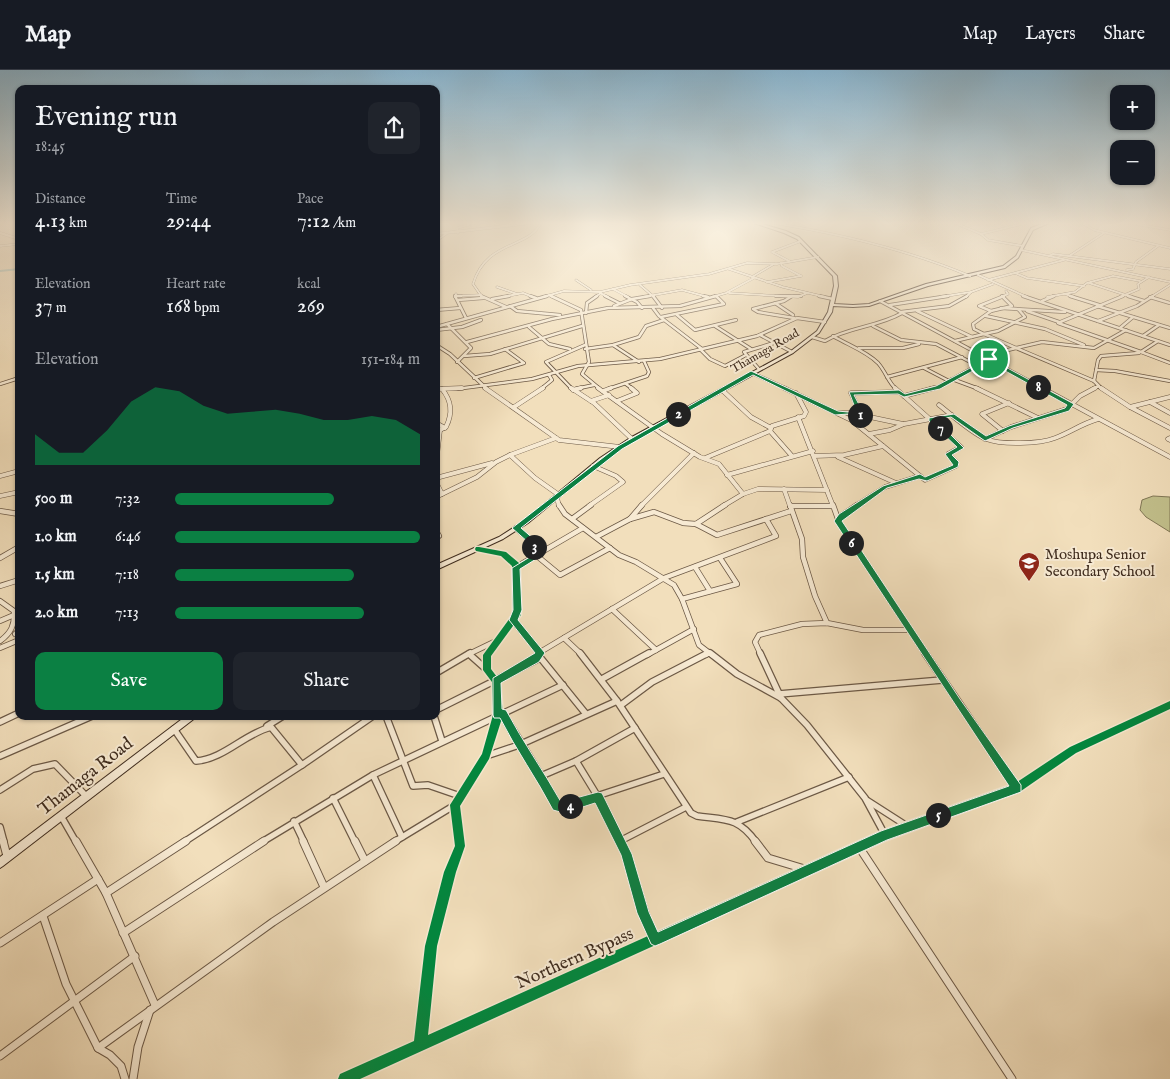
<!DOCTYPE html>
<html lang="en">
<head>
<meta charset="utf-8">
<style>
	body { margin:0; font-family:"IM FELL English",serif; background:#20242c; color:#f1f3f6; height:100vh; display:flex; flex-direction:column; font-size:19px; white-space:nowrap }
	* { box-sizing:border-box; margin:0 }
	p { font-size:16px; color:#9ea1a6 }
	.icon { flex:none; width:28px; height:28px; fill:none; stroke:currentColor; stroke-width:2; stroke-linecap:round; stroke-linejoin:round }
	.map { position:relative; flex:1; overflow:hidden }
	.side { position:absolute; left:15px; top:15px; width:425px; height:635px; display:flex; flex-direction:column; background:#171b24; border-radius:10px; box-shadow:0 1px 4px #0004 }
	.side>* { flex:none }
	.buttons { position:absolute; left:1110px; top:15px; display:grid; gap:10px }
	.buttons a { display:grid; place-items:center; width:45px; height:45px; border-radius:10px; background:#171b24; box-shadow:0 1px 4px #0004; font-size:25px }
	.pin { position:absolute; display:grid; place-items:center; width:42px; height:42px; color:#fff; margin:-21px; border:2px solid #fff; border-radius:50%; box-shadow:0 1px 5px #0007 }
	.km { position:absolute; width:25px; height:25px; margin:-12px; border-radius:50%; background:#222; color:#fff; font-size:14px; line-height:25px; text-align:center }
	.round { display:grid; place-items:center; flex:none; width:52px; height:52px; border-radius:10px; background:#20242c }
	.overview { display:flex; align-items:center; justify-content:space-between; height:85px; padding:0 20px }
	h1 { font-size:28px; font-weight:600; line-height:38px }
	.metrics { display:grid; grid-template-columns:repeat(3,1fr); gap:8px; height:85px; padding:5px 20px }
	.metrics div { display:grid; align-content:center }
	.metrics b { font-size:21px; font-weight:600 }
	.metrics small { font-size:14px; font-weight:400 }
	.metrics p { font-size:14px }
	.chart { height:140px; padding:10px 20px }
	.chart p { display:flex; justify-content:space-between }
	.chart svg { width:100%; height:90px; margin-top:5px; fill:#0b8043; opacity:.7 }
	.cta { display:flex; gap:10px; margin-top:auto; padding:10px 20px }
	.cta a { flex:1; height:58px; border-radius:10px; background:#0b8043; color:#fff; font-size:20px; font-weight:600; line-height:58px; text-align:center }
	.cta a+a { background:#20242c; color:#f1f3f6 }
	ul { padding:0 20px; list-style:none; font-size:16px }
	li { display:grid; grid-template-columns:80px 60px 1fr; align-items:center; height:38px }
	li i { height:12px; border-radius:6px; background:#0b8043 }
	header { display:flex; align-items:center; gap:30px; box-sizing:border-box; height:70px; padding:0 25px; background:#171b24; border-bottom:1px solid #363941 }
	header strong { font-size:24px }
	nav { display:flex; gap:28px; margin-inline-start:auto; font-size:18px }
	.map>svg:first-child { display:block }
	.green { fill:#c2c08c; stroke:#807655 }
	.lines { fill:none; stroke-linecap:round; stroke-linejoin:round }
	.river { fill:#9bbcb4; fill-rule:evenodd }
	.minor-far5-casing { stroke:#6c5946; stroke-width:2.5 }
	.minor-far4-casing { stroke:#6c5946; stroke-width:4 }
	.minor-far3-casing { stroke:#6c5946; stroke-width:5 }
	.minor-far2-casing { stroke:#6c5946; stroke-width:6 }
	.minor-far1-casing { stroke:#6c5946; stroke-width:8 }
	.minor-casing { stroke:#6c5946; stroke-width:9 }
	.tertiary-casing { stroke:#6c5946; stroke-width:3 }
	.secondary-casing { stroke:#3f2c1e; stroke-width:2 }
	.minor-far5 { stroke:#f7ead3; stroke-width:2 }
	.minor-far4 { stroke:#f7ead3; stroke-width:2.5 }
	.minor-far3 { stroke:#f7ead3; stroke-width:4 }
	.minor-far2 { stroke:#f7ead3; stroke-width:4.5 }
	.minor-far1 { stroke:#f7ead3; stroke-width:5.5 }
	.minor { stroke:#f7ead3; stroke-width:7 }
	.tertiary { stroke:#f7ead3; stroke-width:2.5 }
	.secondary { fill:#f7ead3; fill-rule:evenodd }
	.cycleway-casing { stroke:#f7ead3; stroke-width:3 }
	.cycleway { fill:#00873e; fill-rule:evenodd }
	.route { fill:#0b8043; stroke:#fff; fill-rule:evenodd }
	.labels { text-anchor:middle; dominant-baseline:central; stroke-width:4; stroke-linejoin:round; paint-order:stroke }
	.far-street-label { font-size:12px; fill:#3f2c1e; stroke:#f7ead3 }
	.poi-label { font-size:15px; fill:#3f2c1e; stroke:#f7ead3; text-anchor:start }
	.near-street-label { font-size:18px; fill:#3f2c1e; stroke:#f7ead3 }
</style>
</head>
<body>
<header>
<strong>Map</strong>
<nav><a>Map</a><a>Layers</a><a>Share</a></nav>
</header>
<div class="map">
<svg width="1170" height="1009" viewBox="0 0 1170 1009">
	<rect width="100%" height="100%" fill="#f2dfbc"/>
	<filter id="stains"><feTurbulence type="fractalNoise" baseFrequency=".004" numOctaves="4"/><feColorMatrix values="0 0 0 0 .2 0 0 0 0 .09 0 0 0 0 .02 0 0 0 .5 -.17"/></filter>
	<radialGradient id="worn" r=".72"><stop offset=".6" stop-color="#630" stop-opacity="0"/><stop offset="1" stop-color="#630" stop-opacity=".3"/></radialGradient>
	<path class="green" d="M1153,426L1170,427V462L1146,447L1140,440L1142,430Z"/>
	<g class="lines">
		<path class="river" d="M19,198V200L0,202V200Z"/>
		<g class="minor-far5-casing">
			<g id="minor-far5">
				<path d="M773,153C841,164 906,179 970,206"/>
				<path d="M955,153L981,164"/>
				<path d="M999,153L1007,156"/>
				<path d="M1082,153L1094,160L1170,178"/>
				<path d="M1129,153L1170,160"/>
				<path d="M458,163L457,158L475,153"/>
				<path d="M436,171L446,164"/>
				<path d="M0,176L19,174"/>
				<path d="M1023,176L988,170L981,164L1026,153"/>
				<path d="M1021,180L1170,212"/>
				<path d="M1049,186L1053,184L1170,199"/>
				<path d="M1069,186L1104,163"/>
				<path d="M789,191L772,182L801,171"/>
				<path d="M781,193L782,196L801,206"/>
				<path d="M729,199L783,217L825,227"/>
				<path d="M1127,200L1133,199L1136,192L1158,176"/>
				<path d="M1015,203L1027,208L1084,216"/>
				<path d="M978,205L1027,227"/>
				<path d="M752,207L774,194"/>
				<path d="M576,210L591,220"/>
				<path d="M988,210L1064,190"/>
				<path d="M767,212L801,206"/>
				<path d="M1089,213L1132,227"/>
				<path d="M640,215L654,227"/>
				<path d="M497,217L517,224"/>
				<path d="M613,219L628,227"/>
				<path d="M600,223L608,227"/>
				<path d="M729,223L798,227L807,223"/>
				<path d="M1065,224L1074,227"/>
				<path d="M549,225L553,227"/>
				<path d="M455,226L481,225"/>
				<path d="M455,227L456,224"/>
				<path d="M482,227L473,214C486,170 528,179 541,153"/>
				<path d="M502,227L523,223L533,227"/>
				<path d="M543,227L564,221L600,222L630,215L709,204L747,193L777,194L818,187"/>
				<path d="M595,227L601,223"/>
				<path d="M643,227L682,220L708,227"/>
				<path d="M712,227L726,223L754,208"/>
				<path d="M940,227L971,222L993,214"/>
				<path d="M966,227L971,222"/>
				<path d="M1001,227L1008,224L1006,221"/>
				<path d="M1047,227L1075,222L1087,213L1113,206L1140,211"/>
				<path d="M1120,227L1139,219L1138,214L1149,207"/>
				<path d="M1151,227L1170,215"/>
			</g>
		</g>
		<g class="minor-far4-casing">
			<g id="minor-far4">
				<path d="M455,226L466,248"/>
				<path d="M455,226H461"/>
				<path d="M481,226L506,237"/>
				<path d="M530,226L536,228"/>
				<path d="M551,226L581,240L589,292L582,304L600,319"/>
				<path d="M605,226L619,233"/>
				<path d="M625,226L637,232L642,238"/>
				<path d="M653,226L662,238"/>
				<path d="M703,226L708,227"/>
				<path d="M776,226H801"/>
				<path d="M792,226L784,231L753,239L758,242L794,248"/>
				<path d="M819,226L833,229"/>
				<path d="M1023,226L1170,275"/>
				<path d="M1070,226L1099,235"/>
				<path d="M1123,226L1058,253L1141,282"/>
				<path d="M1128,226L1144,231"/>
				<path d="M1150,227L1170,233"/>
				<path d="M492,229L509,226"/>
				<path d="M458,230L483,228"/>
				<path d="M880,231L1044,319"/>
				<path d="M1042,231L1054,226"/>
				<path d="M775,233L793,245"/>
				<path d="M890,235L948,226"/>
				<path d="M510,236L517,241L560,245"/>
				<path d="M614,236L632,229L650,226"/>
				<path d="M1097,236L1170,258"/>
				<path d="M653,238L659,246L702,279"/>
				<path d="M1001,238L1065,242"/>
				<path d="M436,240L460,238"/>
				<path d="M917,241L972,267"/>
				<path d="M991,241L979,236L1004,226"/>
				<path d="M1027,241L1059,252"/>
				<path d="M901,242L949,236L967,226"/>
				<path d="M586,243L587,233L597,226"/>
				<path d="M677,245L695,260L736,250"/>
				<path d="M986,246L1045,259L1084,275"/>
				<path d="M661,247L724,234L716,226"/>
				<path d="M1098,251L1137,236L1153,226"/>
				<path d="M447,254L471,278L457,292"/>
				<path d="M715,256L751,279"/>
				<path d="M873,256L901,270L936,274L976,295"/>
				<path d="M436,257L547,226"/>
				<path d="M529,257L549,274L570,279"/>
				<path d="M1120,258L1133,247"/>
				<path d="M436,260L462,257L481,250"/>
				<path d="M984,264L1016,278L1042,272L1094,278L1126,260"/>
				<path d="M984,264L998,261L1025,247L1019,240"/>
				<path d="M760,265L792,282"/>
				<path d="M833,266C848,275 866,281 878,293C886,302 888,312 896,319"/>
				<path d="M1143,266L1159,255"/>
				<path d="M812,267L825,271C848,257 878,257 902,243"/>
				<path d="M955,271L984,264L974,259L973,254L991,241L1012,236L1002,226"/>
				<path d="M1158,271L1141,282L1170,293"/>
				<path d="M467,272L552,249L608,238L680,236L716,226"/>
				<path d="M436,275L450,284L487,319"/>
				<path d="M613,275L639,292"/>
				<path d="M859,278H903L919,274"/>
				<path d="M585,279L613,275L639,267L646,256L664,250"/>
				<path d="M700,279L710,289L725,296L746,285"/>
				<path d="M464,286L490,284L582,256"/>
				<path d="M984,286L1016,278L1094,311L1099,316L1092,319"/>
				<path d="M924,298L949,311"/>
				<path d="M759,299L744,282L774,273"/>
				<path d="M1096,300L1115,301L1170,311"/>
				<path d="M752,303L787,319"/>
				<path d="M887,307L962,287"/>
				<path d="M474,308L524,293L505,279"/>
				<path d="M952,309L979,319"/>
				<path d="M1094,311L1098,290L1101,286L1139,283"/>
				<path d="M0,314L19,308"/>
				<path d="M626,314L633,319"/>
				<path d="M1098,316L1103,319"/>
				<path d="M436,319H456L532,309L578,296L660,289L757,266L797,248L825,252"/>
				<path d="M541,319L552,310L549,305"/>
				<path d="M572,319L546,292L585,275"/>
				<path d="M575,319L594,315"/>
				<path d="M608,319L647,306L649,302L644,291"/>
				<path d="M929,319L938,317L989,289"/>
			</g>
		</g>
		<g class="minor-far3-casing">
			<g id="minor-far3">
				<path d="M485,318L559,370L620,377"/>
				<path d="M571,318L594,333L632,369"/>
				<path d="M598,318L662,364L700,387L719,394L743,424"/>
				<path d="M784,318L851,350L925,410L956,396V392L948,384L961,377L895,318"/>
				<path d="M976,318L1038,348"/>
				<path d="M1042,318L1170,387"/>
				<path d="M1101,318L1130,337"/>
				<path d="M436,319L462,318"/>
				<path d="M573,320L581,318"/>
				<path d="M722,320L751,347L771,358"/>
				<path d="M603,321L611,318"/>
				<path d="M904,326L934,318"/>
				<path d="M1170,327L1130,337L1170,358"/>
				<path d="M591,331L609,325"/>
				<path d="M617,331L637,323L631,318"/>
				<path d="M1150,332L1170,343"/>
				<path d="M939,335C952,345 971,363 986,369C1001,375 1040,374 1055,368C1071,362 1081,354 1098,349"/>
				<path d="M514,337L543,318"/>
				<path d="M837,343H851L903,354"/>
				<path d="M862,346L851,323L899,322"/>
				<path d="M798,347L833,436"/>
				<path d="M436,353L445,358"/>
				<path d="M770,361L792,386"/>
				<path d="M1003,361L982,344L1009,333"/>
				<path d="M436,362L446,357C453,343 452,331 442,319"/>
				<path d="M869,364L890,360L904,354L952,345"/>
				<path d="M1170,368L1168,369L1170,370"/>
				<path d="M985,369L1011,357L1067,339L1080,326L1095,318"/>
				<path d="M510,385L535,408L559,425"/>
				<path d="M814,386L844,385L883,376"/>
				<path d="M838,387L896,413"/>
				<path d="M705,388L770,361L772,356L804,346L806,342L796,323"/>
				<path d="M436,394L440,360"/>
				<path d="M727,405L813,381"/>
				<path d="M0,406L19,401"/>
				<path d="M436,408L492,393"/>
				<path d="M436,412L442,424"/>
				<path d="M784,419L790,436"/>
				<path d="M0,426L19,422"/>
				<path d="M436,427L477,407L496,392L510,385L556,368"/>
				<path d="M557,428L559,436"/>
				<path d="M589,436L623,412L616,406L593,396"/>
				<path d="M641,436L694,383"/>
				<path d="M723,436L743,424L758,419L827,420"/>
				<path d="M790,436H833"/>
				<path d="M855,436L885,417L920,406"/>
			</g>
		</g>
		<g class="minor-far2-casing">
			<g id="minor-far2">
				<path d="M559,435L565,444L619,485L636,492L674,515L682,529L699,575L712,585"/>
				<path d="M790,435L802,469L803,487L815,526L827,553"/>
				<path d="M833,435L838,449"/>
				<path d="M857,435L841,446L838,451L926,585"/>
				<path d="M790,436H833"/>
				<path d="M0,441L19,444"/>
				<path d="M572,449L591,435"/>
				<path d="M630,449L654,442L683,453L696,454L717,465L791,441"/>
				<path d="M696,454L725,435"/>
				<path d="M516,458L532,472L537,486L560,505L610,478"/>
				<path d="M436,461L439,466L436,468"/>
				<path d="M596,467L630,449L642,435"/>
				<path d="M479,479L503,484L516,495L517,545L487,585"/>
				<path d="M0,488L19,477"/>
				<path d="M516,497L583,458"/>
				<path d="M695,497L710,521"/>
				<path d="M0,516L19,510"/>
				<path d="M682,529L737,514L720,488"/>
				<path d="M0,531L14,541C15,555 11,563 0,571"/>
				<path d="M612,539L656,580"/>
				<path d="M0,551L14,545"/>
				<path d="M513,551L540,583"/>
				<path d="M15,564L19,561"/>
				<path d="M564,568L582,585"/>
				<path d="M0,578L19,570"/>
				<path d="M467,585L496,571"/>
				<path d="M540,585L542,581L664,508L776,466L766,449"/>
				<path d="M647,585L694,559"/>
				<path d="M706,585L709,583"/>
				<path d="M761,585L755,572L759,565L802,554L827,553L863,560H909"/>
			</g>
		</g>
		<g class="minor-far1-casing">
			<g id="minor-far1">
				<path d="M580,583L617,631L691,743L697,746C726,750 738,747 756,772"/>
				<path d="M710,583L737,604L781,628L807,655L865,728L885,765"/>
				<path d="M760,583L781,628"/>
				<path d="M925,583L1017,718"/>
				<path d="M469,584L487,600"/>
				<path d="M539,586L586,644"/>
				<path d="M436,603L470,583"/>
				<path d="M602,609L649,583"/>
				<path d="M779,624L942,610"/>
				<path d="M621,635L652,612L708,583"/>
				<path d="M436,640L536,590L540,583"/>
				<path d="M503,643L540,704L551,727L560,738L664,704"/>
				<path d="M386,646L413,716L428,715L460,726"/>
				<path d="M434,646L442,671"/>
				<path d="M0,652L19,643"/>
				<path d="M267,656L283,646"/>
				<path d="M174,659L196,691C224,689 244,664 271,657L302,695L373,646"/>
				<path d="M0,686L92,646"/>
				<path d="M486,686L519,675L617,631"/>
				<path d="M576,691L598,727L620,772"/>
				<path d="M373,705L402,767"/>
				<path d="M541,706L576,691L635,658"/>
				<path d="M0,720L33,699L55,694L87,727"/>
				<path d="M333,728L355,772"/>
				<path d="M868,731L907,756"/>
				<path d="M61,746L76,772"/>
				<path d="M294,751L304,772"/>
				<path d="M737,752L849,707"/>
				<path d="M0,757L4,772"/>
				<path d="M620,771L686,737"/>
				<path d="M184,772L302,695"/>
				<path d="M262,772L373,705L563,615"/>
				<path d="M394,772L455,735"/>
				<path d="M460,772L455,735L486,686L498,645L496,611L487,600L488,583"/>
				<path d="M869,772L1017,718L1073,680L1170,635"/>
			</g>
		</g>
		<g class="minor-casing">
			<g id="minor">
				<path d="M3,771L7,786"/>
				<path d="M76,771L106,823L155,935"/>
				<path d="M303,771L324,817"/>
				<path d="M355,771L365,791"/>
				<path d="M620,771C635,802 641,838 655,870"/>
				<path d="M755,771L768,788L808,800"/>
				<path d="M859,777L1012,1009"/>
				<path d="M106,823L186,771"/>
				<path d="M43,846L66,914L98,978L110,985L121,996L125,1009"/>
				<path d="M123,863L264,771"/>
				<path d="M0,873L98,809"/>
				<path d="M420,976L431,876L450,802L460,776L459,771"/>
				<path d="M98,978L273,852L396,771"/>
				<path d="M0,986L135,886"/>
				<path d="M133,1009L138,977L150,940"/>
				<path d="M345,1009L872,771"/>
			</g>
		</g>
		<g class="tertiary-casing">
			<g id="tertiary">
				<path d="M0,163L19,169"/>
				<path d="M436,164L531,153"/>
			</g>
		</g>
		<g class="secondary-casing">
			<g id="secondary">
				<path d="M754,153H759L786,161L799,167L837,206L838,216L834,234L853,235L869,234L926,214L1003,196L1016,186L1031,158L1044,153H1049L1033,160L1018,188L1005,198L928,216L869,236L853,237L833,236L832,242L819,263L793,283L634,370L604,390L528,453L503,469L436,500V495L499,467L524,451L600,388L630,368L791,281L817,261L828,242L834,216L833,206L797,169L784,163Z"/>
				<path d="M186,646H196L195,648L3,796L0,798V787Z"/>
			</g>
		</g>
		<use href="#minor-far5" class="minor-far5"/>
		<use href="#minor-far4" class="minor-far4"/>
		<use href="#minor-far3" class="minor-far3"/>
		<use href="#minor-far2" class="minor-far2"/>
		<use href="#minor-far1" class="minor-far1"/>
		<use href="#minor" class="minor"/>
		<use href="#tertiary" class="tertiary"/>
		<use href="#secondary" class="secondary"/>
		<g class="cycleway-casing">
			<path id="cycleway" d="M476,477H479L506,482L519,493L520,495L521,545L491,586V599L500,611L503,645L489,689L460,736L465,776L456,802L437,876L428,965L881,761L1014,714L1070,677L1170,631V639L1076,683L1021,721L887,770L360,1009H338L340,1004L414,971L425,876L444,802L455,776L450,735L482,684L493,645L492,612L483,600V585L513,544L512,496L501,486L476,481L475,479Z"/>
		</g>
		<use href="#cycleway" class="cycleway"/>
	</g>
	<linearGradient id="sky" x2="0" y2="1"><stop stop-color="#89b7d3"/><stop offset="0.52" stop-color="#f9f1e1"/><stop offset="1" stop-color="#f9f1e1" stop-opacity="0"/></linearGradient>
	<rect width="1170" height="295" fill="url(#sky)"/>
	<path class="route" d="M989,288L1074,334L1069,341L1013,358L985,371L951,347L936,350L964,378L952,385L959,392L958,397L927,411L919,409L887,418L842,451L960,629L1021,715V722L887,770L660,874L655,876L651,874L637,843L621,785L595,733L564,743L553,740C537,709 516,680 500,648H494L493,645V608L535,583L509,550L513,540L512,498L533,485L529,473L512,458L618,376L751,301L838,341L857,343L849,322L899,320L905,324L936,316ZM989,292L1067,335L1065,338L1009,356L986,366L954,344L929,348V351L957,377L945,384L953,395L925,407L920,404L883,416L839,444L834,451L1009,716L881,761L658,862L649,842L632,784L602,723L598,722L561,732C543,700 523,672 506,640L502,639L501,613L539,592L545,583L518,550L522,540L520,499L541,486L535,470L521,458L622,379L753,305L835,345L848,344L862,348L865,346L854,325L898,324L904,327L940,319Z"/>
	<defs>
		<g id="school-pin" transform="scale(1.125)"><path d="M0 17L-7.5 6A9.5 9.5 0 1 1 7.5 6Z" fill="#8f2418" stroke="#f7ead3"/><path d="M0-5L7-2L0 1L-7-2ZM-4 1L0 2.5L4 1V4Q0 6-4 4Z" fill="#fff"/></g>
	</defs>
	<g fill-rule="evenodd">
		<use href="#school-pin" x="1029" y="493"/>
	</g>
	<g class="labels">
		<g class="far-street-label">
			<text transform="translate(765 281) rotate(-30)">Thamaga Road</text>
		</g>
		<g class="poi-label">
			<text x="1045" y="484">Moshupa Senior<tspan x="1045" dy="17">Secondary School</tspan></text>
		</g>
		<g class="near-street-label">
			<text transform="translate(86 707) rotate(-38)">Thamaga Road</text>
			<text transform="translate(575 889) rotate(-24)">Northern Bypass</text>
		</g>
	</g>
	<rect width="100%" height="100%" filter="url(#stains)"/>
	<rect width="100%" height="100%" fill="url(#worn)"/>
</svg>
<div class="buttons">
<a>+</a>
<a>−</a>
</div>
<div class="pin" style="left:989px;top:289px;background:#1e9e55"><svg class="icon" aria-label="arrive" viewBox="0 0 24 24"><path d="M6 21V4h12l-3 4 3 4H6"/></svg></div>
<b class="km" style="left:860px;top:345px">1</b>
<b class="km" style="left:678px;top:344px">2</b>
<b class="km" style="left:534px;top:477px">3</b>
<b class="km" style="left:570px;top:736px">4</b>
<b class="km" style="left:938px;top:745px">5</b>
<b class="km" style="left:851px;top:473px">6</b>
<b class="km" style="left:940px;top:358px">7</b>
<b class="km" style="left:1038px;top:317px">8</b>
<section class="side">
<div class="overview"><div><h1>Evening run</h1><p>18:45</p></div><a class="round"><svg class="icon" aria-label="share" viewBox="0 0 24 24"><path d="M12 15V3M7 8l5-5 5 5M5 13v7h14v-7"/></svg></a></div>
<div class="metrics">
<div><p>Distance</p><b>4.13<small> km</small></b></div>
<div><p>Time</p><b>29:44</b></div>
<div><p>Pace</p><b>7:12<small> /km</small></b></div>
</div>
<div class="metrics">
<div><p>Elevation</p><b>37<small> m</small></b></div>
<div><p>Heart rate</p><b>168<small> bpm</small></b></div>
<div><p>kcal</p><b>269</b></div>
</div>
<div class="chart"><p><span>Elevation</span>151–184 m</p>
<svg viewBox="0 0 160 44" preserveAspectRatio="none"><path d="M0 44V29L10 38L20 38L30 27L40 13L50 6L60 8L70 15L80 19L90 18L100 17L110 19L120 22L130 22L140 20L150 22L160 29V44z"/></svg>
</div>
<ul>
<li><b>500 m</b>7:32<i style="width:65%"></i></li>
<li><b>1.0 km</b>6:46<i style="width:100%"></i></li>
<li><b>1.5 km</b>7:18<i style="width:73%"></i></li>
<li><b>2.0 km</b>7:13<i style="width:77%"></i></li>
</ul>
<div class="cta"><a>Save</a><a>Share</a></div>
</section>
</div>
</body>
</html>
